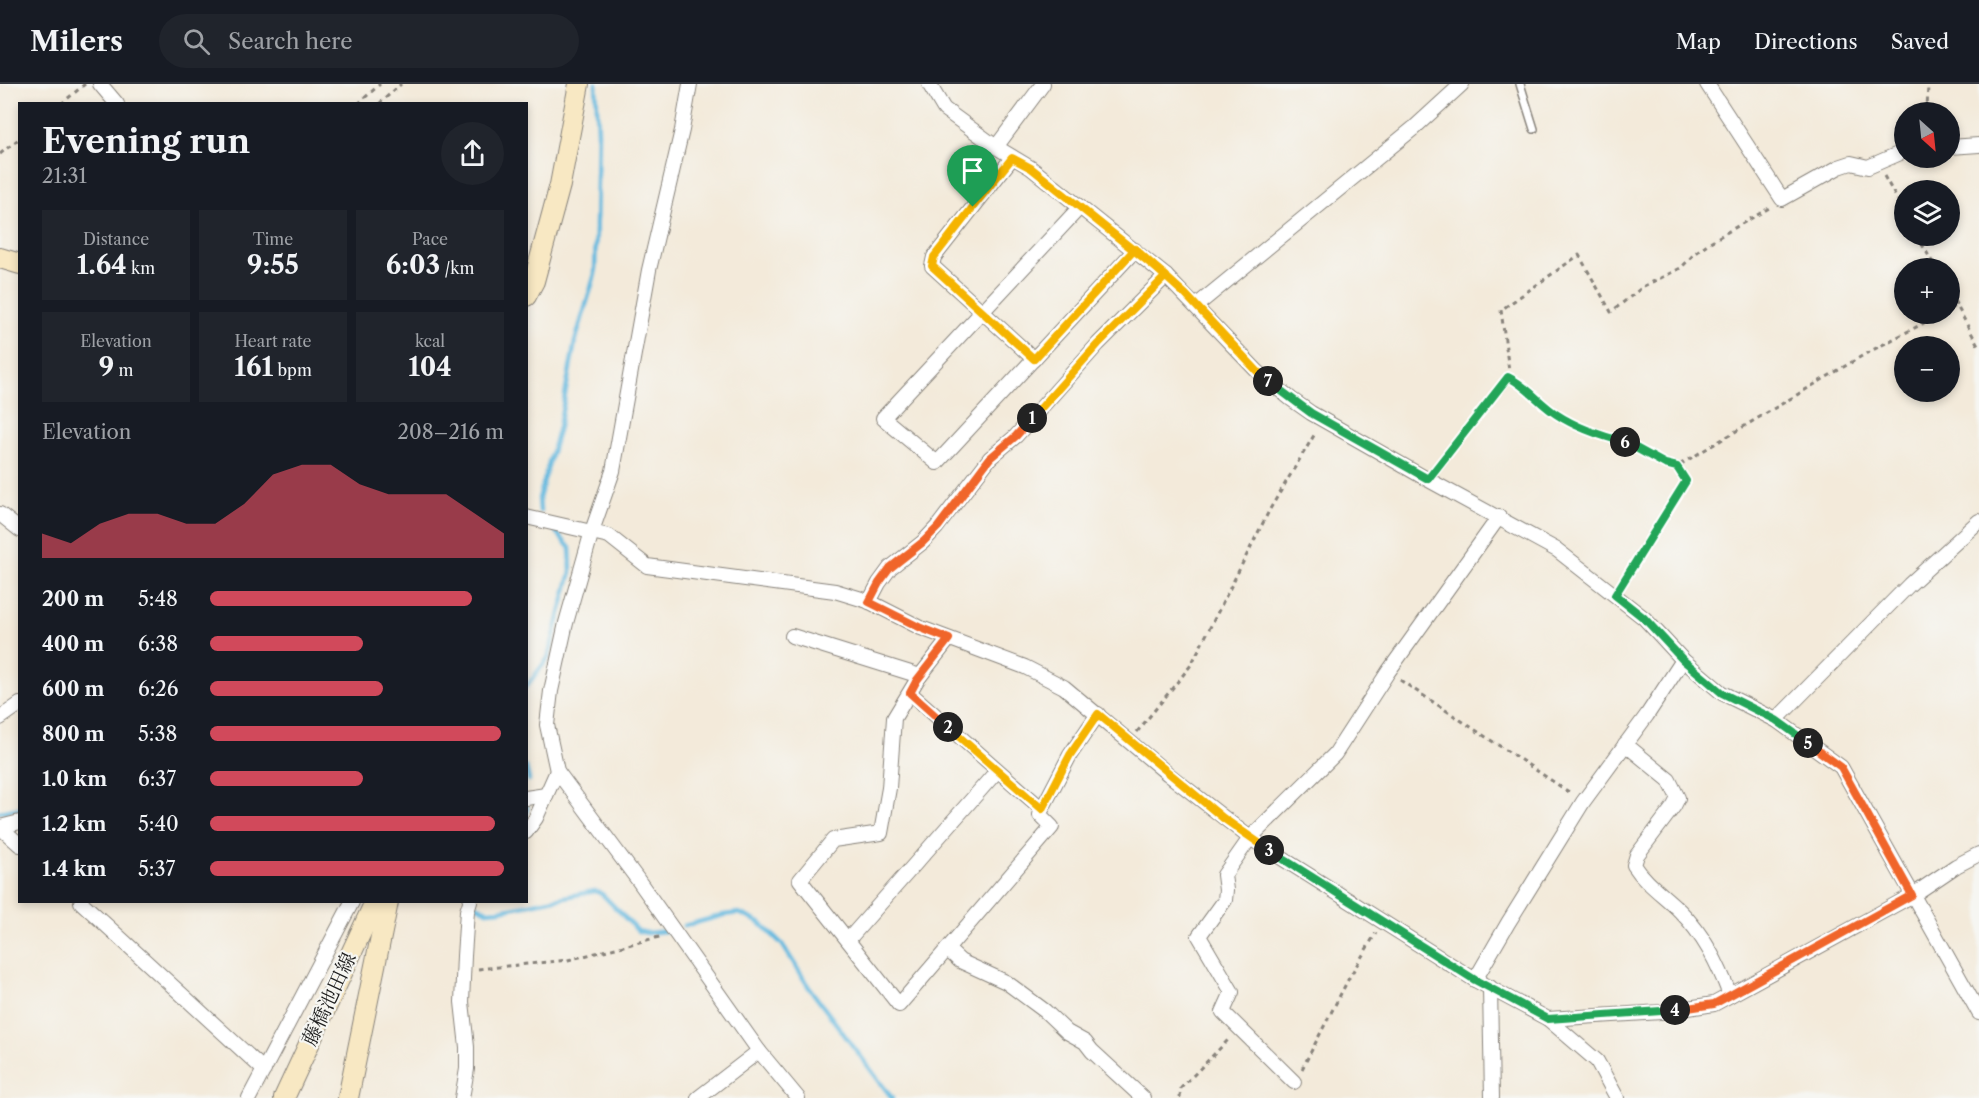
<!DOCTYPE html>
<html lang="en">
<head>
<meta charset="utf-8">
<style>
	body { margin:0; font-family:"Libre Caslon Text","Noto Serif JP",serif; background:#20242c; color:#f1f3f6; height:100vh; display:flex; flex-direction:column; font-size:22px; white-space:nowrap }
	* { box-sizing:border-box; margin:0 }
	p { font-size:20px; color:#9ea1a6 }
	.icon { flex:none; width:33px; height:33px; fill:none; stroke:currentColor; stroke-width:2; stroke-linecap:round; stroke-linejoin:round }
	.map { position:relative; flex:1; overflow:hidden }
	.sheet { position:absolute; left:18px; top:18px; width:510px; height:801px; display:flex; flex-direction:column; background:#171b24; border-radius:0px; box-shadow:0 3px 9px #0003 }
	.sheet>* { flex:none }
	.needle { width:39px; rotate:153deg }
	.tools { position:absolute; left:1894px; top:18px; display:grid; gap:12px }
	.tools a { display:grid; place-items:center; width:66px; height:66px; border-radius:50%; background:#171b24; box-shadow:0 3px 9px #0003; font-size:30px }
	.pin { position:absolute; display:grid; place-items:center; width:51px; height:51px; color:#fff; margin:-62px -26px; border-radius:50% 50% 50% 0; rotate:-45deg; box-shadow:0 0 6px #0007 }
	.pin .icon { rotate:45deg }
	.km { position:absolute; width:30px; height:30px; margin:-15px; border-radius:50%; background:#222; color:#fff; font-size:16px; line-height:30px; text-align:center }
	.round { display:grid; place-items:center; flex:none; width:63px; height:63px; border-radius:32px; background:#20242c }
	.head { display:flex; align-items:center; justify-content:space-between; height:102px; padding:0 24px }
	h1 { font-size:33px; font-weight:700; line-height:45px }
	.metrics { display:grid; grid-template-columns:repeat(3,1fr); gap:9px; height:102px; padding:6px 24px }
	.metrics div { display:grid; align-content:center; border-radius:0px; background:#20242c; text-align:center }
	.metrics b { font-size:26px; font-weight:700 }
	.metrics small { font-size:16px; font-weight:400 }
	.metrics p { font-size:16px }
	.chart { height:168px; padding:12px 24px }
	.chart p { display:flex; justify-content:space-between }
	.chart svg { width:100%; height:108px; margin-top:6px; fill:#d1495b; opacity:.7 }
	ul { padding:0 24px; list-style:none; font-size:20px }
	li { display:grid; grid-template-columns:96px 72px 1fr; align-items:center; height:45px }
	li i { height:15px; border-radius:8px; background:#d1495b }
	header { display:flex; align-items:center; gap:36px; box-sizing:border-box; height:84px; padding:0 30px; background:#171b24; border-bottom:2px solid #363941 }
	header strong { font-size:28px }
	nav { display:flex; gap:33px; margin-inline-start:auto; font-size:21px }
	.search { width:420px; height:54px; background:#20242c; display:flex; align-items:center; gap:15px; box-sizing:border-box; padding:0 21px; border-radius:33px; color:#9ea1a6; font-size:22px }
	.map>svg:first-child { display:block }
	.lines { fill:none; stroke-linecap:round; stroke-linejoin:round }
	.stream { stroke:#63b9df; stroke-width:4.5 }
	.lane-casing { stroke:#88837b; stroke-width:10 }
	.street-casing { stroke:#88837b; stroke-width:16 }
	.secondary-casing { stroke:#88837b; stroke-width:22 }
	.path { stroke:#88837b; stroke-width:3; stroke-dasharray:4.5 4.5; stroke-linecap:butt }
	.lane { stroke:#fff; stroke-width:7 }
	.street { stroke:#fff; stroke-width:14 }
	.secondary { stroke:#f8e8c3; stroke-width:20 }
	.split-1-casing { stroke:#fff; stroke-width:12 }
	.split-2-casing { stroke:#fff; stroke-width:12 }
	.split-3-casing { stroke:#fff; stroke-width:12 }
	.split-4-casing { stroke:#fff; stroke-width:12 }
	.split-5-casing { stroke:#fff; stroke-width:12 }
	.split-6-casing { stroke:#fff; stroke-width:12 }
	.split-7-casing { stroke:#fff; stroke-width:12 }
	.split-8-casing { stroke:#fff; stroke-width:12 }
	.split-1 { stroke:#f5b400; stroke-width:8 }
	.split-2 { stroke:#f0652b; stroke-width:8 }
	.split-3 { stroke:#f5b400; stroke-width:8 }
	.split-4 { stroke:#22a559; stroke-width:8 }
	.split-5 { stroke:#f0652b; stroke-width:8 }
	.split-6 { stroke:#22a559; stroke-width:8 }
	.split-7 { stroke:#22a559; stroke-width:8 }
	.split-8 { stroke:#f5b400; stroke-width:8 }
	.labels { text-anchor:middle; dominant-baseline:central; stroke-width:4.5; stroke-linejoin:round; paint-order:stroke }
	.street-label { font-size:20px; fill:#1c1c1c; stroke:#f6f6f2 }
</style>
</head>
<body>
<header>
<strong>Milers</strong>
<div class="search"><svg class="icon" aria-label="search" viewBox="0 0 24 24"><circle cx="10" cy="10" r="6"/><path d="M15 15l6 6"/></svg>Search here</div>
<nav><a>Map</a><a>Directions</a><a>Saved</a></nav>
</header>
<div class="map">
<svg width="1979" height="1014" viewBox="0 0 1979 1014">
	<rect width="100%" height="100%" fill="#f6f6f2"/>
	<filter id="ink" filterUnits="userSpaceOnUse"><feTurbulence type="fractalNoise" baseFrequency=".0167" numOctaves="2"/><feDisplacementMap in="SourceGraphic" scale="12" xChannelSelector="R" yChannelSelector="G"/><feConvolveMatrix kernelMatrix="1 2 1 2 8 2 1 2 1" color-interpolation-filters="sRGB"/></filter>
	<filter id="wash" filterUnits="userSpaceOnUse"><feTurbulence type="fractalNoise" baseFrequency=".008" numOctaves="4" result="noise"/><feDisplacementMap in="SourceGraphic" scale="24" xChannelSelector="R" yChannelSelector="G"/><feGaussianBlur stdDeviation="1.35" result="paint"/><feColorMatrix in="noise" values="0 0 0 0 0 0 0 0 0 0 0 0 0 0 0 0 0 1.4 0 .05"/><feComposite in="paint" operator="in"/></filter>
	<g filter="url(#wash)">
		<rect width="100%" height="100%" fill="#f3eada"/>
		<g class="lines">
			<g class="stream">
				<path d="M540,427L539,414L559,343L575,258L595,190L598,48L596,0"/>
				<path d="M526,603L548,574L571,488L570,464L556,448"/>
				<path d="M526,683L529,696"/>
				<path d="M0,728L20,724"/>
				<path d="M526,730L527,723"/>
				<path d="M476,821L487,827L500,826L595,807L602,810L638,847L647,849L667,847"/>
				<path d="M684,842L724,831L739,829L760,839L782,860L810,905L892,1014"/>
			</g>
		</g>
	</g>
	<g filter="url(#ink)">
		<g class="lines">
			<g class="lane-casing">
				<path id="lane" d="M1520,0L1534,45"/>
			</g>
			<g class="street-casing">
				<g id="street">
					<path d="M100,0L117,20"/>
					<path d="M690,0L682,46L649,186L613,387L592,447L566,539L551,607L547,641L557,687L638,796L759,967L798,1014"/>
					<path d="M929,0L944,25L996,63L1031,84L1166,192L1258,288L1291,315L1311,329L1425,394L1557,466L1644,534L1683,576L1722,609L1776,636L1841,683L1979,929"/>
					<path d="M1707,0L1782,115L1839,83L1851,79L1868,83L1905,67"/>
					<path d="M996,63L1043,0"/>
					<path d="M1950,63L1979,61"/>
					<path d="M1012,74L934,173L932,182L1034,275"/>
					<path d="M1080,123L883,334L937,379L1135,166"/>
					<path d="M1196,222L1415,43L1462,0"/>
					<path d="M0,430L20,446"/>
					<path d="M526,433L609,452L647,482L835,507L868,517L921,544L1025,583L1064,603L1168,690L1250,754L1475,896L1548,935L1597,977L1617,1014"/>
					<path d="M869,518L879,499L890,484L923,458L937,443L990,374L1016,352L1098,260L1166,192"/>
					<path d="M792,552L920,592"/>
					<path d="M949,555L917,596L894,634L889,704L881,749L833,756L800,796L899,921L1052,743L1040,731L1042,725L1070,671L1098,630"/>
					<path d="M910,609L1042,725"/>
					<path d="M0,634L20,620"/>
					<path d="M1776,636L1909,501L1979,437"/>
					<path d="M1625,660L1669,696L1678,714L1674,722L1637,771L1634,781C1646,800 1664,811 1680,827C1704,851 1718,880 1730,911"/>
					<path d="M526,714L546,711"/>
					<path d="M0,743L20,738"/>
					<path d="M1,744L20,761"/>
					<path d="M526,748L536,734L557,687"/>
					<path d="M81,818L264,986"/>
					<path d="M848,856L997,687"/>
					<path d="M947,865L960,877L1006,898L1045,927L1067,948L1085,958L1092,967L1143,1014"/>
					<path d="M1475,896L1508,839L1583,718L1647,631L1683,576"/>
					<path d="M1490,903L1492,1014"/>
					<path d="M1548,935L1662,928L1714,920L1913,811L1956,782L1979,770"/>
					<path d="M1294,998L1223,928L1232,908L1199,852L1225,816L1226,806L1224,791L1250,754L1335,670L1388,588L1499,433"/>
					<path d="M249,1014L352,818"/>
					<path d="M462,1014L467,985V963L462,918L464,872L467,827L470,818"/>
					<path d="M698,1014L759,967"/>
				</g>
			</g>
			<g class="secondary-casing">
				<g id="secondary">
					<path d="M0,174L20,180"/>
					<path d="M526,212L534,197L560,101L579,0"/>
					<path d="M284,1014L375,818"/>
					<path d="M348,1014L388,818"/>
				</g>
			</g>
			<g class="path">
				<path d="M61,20L85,0"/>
				<path d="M358,20L380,0"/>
				<path d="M379,20L401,0"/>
				<path d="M1927,28L1928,0"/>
				<path d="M0,70L20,54"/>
				<path d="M1884,92L1905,129"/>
				<path d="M1917,152L1936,184"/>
				<path d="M1950,209L1979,263"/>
				<path d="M1950,225L1957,221"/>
				<path d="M1508,293L1509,287L1501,226L1579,171L1611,228L1644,202L1681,184L1695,169L1710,158L1771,123"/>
				<path d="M1436,385L1508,293C1527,302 1538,318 1555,330C1568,338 1586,348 1601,352C1610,355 1623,355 1632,360C1647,369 1659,379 1676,383L1867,269L1941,230"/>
				<path d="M1623,500L1686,397L1676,383"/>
				<path d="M1400,596L1572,710"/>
				<path d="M1137,648L1191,581L1270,425L1316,348"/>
				<path d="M478,885L568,876L663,852"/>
				<path d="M1302,985L1349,894L1376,849"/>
				<path d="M1180,1014L1181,1004L1230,954"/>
			</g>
			<use href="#lane" class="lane"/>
			<use href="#street" class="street"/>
			<use href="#secondary" class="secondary"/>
		</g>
	</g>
	<g class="lines" filter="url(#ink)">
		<g class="split-1-casing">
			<path id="split-1" d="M973,123L1012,74L1031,84L1166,192L1098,260L1032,334"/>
		</g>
		<g class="split-2-casing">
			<path id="split-2" d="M948,643L910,609L917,596L949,555L921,544L869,518L879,499L890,484L923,458L938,443L990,374L1016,352L1032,334"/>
		</g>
		<g class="split-3-casing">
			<path id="split-3" d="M948,643L1042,725L1070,671L1098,630L1223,734L1269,766"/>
		</g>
		<g class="split-4-casing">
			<path id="split-4" d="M1269,766L1475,896L1548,935L1675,926"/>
		</g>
		<g class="split-5-casing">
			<path id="split-5" d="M1675,926L1714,920L1912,811L1841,683L1808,659"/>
		</g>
		<g class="split-6-casing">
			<path id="split-6" d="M1625,358L1665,380L1677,383L1686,397L1615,511L1644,534L1683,576L1722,609L1776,636L1808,659"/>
		</g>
		<g class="split-7-casing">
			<path id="split-7" d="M1268,297L1311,329L1428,395L1508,293C1527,302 1539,319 1556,330C1577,344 1601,352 1625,358"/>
		</g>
		<g class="split-8-casing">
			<path id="split-8" d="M973,123L934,173L932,182L1034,275L1135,165L1186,211L1258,288L1268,297"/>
		</g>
		<use href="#split-1" class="split-1"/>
		<use href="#split-2" class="split-2"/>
		<use href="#split-3" class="split-3"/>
		<use href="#split-4" class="split-4"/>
		<use href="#split-5" class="split-5"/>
		<use href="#split-6" class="split-6"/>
		<use href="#split-7" class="split-7"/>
		<use href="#split-8" class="split-8"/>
	</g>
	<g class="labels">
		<g class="street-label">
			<text transform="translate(329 915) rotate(-65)">藤橋池田線</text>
		</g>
	</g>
</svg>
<div class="tools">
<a><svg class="needle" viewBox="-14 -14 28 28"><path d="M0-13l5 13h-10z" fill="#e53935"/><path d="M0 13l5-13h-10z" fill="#9ea1a6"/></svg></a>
<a><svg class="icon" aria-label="layers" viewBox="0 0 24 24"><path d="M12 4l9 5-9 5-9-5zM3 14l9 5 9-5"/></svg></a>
<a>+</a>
<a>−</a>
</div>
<div class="pin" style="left:973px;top:123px;background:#1e9e55"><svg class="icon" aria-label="arrive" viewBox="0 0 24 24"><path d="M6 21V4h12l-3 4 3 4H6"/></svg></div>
<b class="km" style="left:1032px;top:334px">1</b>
<b class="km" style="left:948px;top:643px">2</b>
<b class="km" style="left:1269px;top:766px">3</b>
<b class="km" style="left:1675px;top:926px">4</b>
<b class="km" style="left:1808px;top:659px">5</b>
<b class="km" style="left:1625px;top:358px">6</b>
<b class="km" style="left:1268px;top:297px">7</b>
<section class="sheet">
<div class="head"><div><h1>Evening run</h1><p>21:31</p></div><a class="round"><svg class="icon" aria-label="share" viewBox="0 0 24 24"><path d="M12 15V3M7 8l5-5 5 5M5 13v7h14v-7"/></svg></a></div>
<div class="metrics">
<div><p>Distance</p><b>1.64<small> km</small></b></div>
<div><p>Time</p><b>9:55</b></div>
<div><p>Pace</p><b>6:03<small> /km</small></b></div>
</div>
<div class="metrics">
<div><p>Elevation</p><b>9<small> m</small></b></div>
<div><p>Heart rate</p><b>161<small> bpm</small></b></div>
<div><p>kcal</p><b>104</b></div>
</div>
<div class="chart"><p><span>Elevation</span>208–216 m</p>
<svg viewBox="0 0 160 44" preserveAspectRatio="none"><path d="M0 44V34L10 38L20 30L30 26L40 26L50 30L60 30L70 22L80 10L90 6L100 6L110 14L120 18L130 18L140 18L150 26L160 34V44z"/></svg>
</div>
<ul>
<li><b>200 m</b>5:48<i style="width:89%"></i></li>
<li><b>400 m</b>6:38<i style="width:52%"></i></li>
<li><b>600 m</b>6:26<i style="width:59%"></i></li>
<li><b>800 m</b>5:38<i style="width:99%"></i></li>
<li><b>1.0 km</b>6:37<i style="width:52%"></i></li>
<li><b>1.2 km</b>5:40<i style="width:97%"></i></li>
<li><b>1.4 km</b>5:37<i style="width:100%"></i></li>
</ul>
</section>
</div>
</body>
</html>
